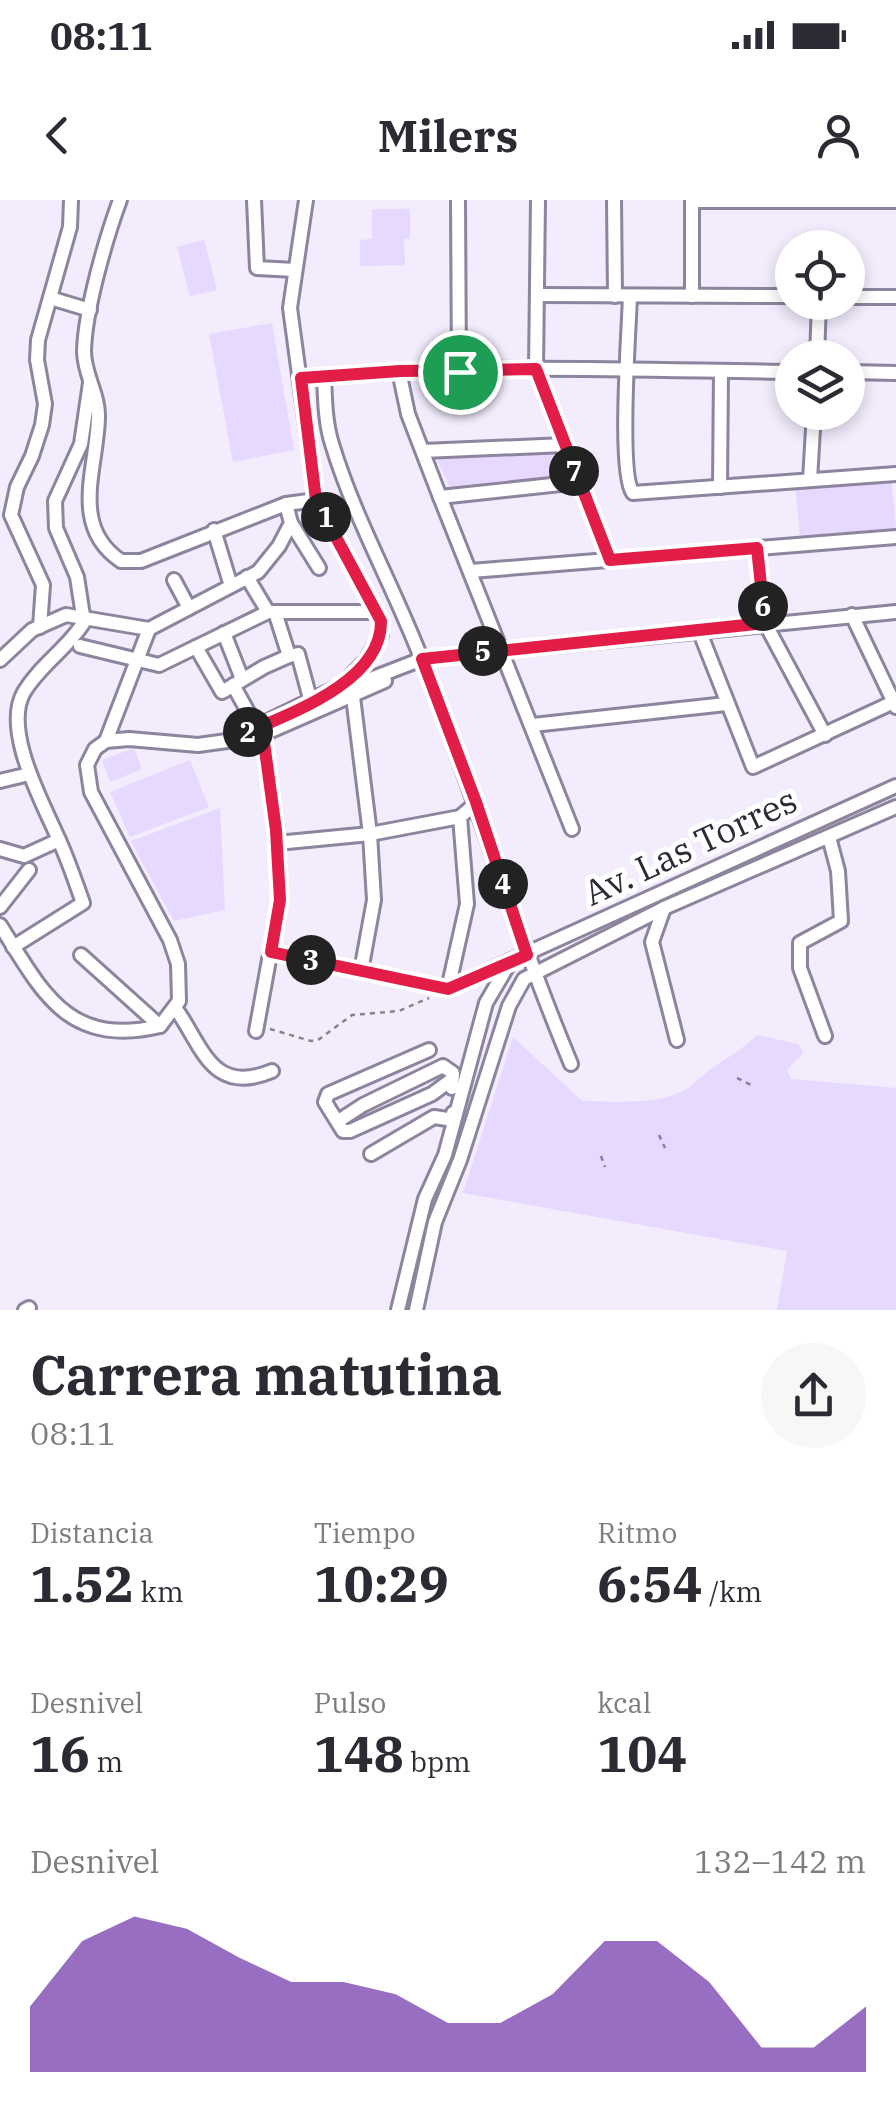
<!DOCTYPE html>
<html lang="es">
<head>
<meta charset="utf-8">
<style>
	body { margin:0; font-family:"IBM Plex Serif",serif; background:#f7f7f7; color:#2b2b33; height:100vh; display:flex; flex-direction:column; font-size:38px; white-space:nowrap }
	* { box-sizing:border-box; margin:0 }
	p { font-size:32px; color:#7c7c81 }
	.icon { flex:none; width:55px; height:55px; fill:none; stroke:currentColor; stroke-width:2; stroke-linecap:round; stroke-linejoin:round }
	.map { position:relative; height:1110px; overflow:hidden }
	.details { display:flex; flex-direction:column; background:#fff; flex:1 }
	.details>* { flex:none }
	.fabs { position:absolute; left:775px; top:30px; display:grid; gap:20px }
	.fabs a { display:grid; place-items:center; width:90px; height:90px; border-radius:50%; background:#fff; box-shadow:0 5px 15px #0003; font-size:50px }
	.pin { position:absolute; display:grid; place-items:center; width:85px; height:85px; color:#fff; margin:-42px; border:5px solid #fff; border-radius:50%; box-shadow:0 2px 10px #0007 }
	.km { position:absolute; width:50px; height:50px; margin:-25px; border-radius:50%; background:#222; color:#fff; font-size:28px; line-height:50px; text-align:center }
	.round { display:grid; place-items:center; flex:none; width:105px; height:105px; border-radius:52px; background:#f7f7f7 }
	.head { display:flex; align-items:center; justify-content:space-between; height:170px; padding:0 30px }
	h1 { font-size:55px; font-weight:700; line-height:75px }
	.metrics { display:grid; grid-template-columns:repeat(3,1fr); gap:15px; height:170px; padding:10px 30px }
	.metrics div { display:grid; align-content:center }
	.metrics b { font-size:50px; font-weight:700 }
	.metrics small { font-size:28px; font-weight:400 }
	.metrics p { font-size:28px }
	.chart { height:280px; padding:20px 30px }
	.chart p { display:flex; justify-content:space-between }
	.chart svg { width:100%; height:180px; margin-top:10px; fill:#6c32a8; opacity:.7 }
	.status { display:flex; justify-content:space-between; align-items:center; height:70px; padding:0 50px; background:#fff; direction:ltr }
	.status svg { height:28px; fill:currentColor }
	header { display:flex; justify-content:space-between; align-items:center; height:130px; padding:0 30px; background:#fff; font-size:45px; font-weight:700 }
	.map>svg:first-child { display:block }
	.green { fill:#e6d8ff }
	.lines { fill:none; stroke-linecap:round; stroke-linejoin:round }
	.minor-casing { stroke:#8d849d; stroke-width:18 }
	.path { stroke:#87828f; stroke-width:2.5; stroke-dasharray:5 5; stroke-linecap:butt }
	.minor { stroke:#fff; stroke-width:12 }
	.route-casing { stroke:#fff; stroke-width:20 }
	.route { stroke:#e11d48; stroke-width:12 }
	.labels { text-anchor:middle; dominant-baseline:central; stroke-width:10; stroke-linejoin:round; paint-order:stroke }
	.street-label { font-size:35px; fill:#2e2a34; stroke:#fff }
</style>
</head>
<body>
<div class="status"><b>08:11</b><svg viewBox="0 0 49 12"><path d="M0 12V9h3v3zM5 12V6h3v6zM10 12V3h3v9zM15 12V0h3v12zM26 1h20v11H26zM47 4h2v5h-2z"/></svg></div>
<header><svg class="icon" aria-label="back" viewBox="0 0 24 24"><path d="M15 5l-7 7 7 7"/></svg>Milers<svg class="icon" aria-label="person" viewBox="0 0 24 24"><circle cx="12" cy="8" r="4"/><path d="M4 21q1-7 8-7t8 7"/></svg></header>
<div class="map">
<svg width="896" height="1110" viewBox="0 0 896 1110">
	<rect width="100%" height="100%" fill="#f2ecfd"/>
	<g class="green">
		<path d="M372,9H410V39H404L405,65L360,66V40L372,39Z"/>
		<path d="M204,40L217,90L190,96L177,47Z"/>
		<path d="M272,123L294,250L233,262L209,134Z"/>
		<path d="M554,249L564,278L451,290L436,258Z"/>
		<path d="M891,279L896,328L800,336L795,286Z"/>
		<path d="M134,548L142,569L110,582L102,560Z"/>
		<path d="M190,560L209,607L130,637L110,592Z"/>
		<path d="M220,608L225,710L174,721L131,641Z"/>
		<path d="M757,835L798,844L803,853L787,870L791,879L896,888V1110H777L787,1051L463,993L513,837L582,901C611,902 656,905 683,891C691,887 699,878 707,872C724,859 741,851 757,835Z"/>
	</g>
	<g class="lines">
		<g class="minor-casing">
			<g id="minor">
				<path d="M120,0C106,38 85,110 84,151C84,175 99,194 98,218C97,268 69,326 121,361H141L286,304L316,300"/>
				<path d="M254,0L257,68L295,70"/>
				<path d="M458,0L459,172"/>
				<path d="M538,0L536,169L610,360"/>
				<path d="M614,0L615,96"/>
				<path d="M692,0V96"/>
				<path d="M692,1H896"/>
				<path d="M539,95L792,96"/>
				<path d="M630,96C629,129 618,274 633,293L896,274"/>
				<path d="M848,97H896"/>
				<path d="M50,98L90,110"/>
				<path d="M817,158L819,102"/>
				<path d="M399,171L408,214L440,297L572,629"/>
				<path d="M848,172L896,173"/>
				<path d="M324,176C325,198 325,222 332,244C355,320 395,389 423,463C475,596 516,732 571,864"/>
				<path d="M301,178C464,163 629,170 792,172"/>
				<path d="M423,251L565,245"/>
				<path d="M810,280L814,212"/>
				<path d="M720,287L721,171"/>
				<path d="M440,297L579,282"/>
				<path d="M291,323L319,368"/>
				<path d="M214,330L231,386"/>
				<path d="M757,348L765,423L825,535"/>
				<path d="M471,371L896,337"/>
				<path d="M247,377L268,412"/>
				<path d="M174,380L189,408"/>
				<path d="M275,412L289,456L298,454L311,502"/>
				<path d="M852,415L896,507"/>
				<path d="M40,427L43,385L11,315L17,287L32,256L42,225L45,204L37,160L38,140L70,27L71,0"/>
				<path d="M699,430L753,567L896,501"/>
				<path d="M224,433L242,479"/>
				<path d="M80,446L159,465L268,412H377"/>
				<path d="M196,447L222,492L264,467L289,456"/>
				<path d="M0,460L32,430L66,415L149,429L258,372L279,346L291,323L286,304"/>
				<path d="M233,485L257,528"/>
				<path d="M342,490L422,459L896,412"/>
				<path d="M353,497L370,634L374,700L361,771"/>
				<path d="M533,525L726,504"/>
				<path d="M257,537L385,481"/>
				<path d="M106,541L149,429"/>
				<path d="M0,581L29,574"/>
				<path d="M277,643L370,634L460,617"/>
				<path d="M0,649L24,656L59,640"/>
				<path d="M0,707L29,670"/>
				<path d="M664,708L652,742L677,840"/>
				<path d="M0,725C42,791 67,848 160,826L179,801L178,764L170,740L91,592L87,565L95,549L106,541L129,539L198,545L227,541L342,485L367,459L381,435V421L316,300L290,108L306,0"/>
				<path d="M13,747L83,703C75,681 68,659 58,638C43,603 2,530 24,492C40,465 68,448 84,422L77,377L56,328L55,301L81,244L90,183"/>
				<path d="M271,752L448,789L896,586"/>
				<path d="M81,755L160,826"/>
				<path d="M448,789L467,704L460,617L476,603"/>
				<path d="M176,809C203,847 212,896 272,871"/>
				<path d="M256,831L280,700L277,630L263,535"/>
				<path d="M825,836L800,768V743L841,721L838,671L829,637"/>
				<path d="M429,850L328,894L325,902L343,931H350L432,894L451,880"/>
				<path d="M343,918L363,905L443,866L453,873L452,888"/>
				<path d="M371,954L434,917L454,920L453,913"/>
				<path d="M25,1110L29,1108"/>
				<path d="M398,1110L425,999L445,955L486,803L510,762"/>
				<path d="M416,1110L435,1022L460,960L509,806L524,779L664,708L896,607"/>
			</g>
		</g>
		<g class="path">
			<path d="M270,829L311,841L318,840L352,815L399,811L429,798"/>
			<path d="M737,878L751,885"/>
			<path d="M659,935L665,948"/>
			<path d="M601,956L605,967"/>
		</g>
		<use href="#minor" class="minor"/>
	</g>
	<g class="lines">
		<g class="route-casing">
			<path id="route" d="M536,169L610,360L757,348L765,423L422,459L476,602L527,755L448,789L271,752L280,700L276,630L263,535L246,541L236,537C283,516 382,484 381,421L316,300L301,178L400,171Z"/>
		</g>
		<use href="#route" class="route"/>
	</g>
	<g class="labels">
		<g class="street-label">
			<text transform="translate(690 646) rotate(-25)">Av. Las Torres</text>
		</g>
	</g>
</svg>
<div class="fabs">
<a><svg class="icon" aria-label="locate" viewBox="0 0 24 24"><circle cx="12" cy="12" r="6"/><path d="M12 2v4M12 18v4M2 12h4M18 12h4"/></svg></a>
<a><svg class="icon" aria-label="layers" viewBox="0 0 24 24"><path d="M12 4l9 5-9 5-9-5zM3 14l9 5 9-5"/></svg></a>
</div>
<div class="pin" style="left:460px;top:172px;background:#1e9e55"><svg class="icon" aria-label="arrive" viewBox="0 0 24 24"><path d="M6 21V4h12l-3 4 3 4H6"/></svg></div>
<b class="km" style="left:326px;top:317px">1</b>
<b class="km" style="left:248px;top:532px">2</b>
<b class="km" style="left:311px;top:760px">3</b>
<b class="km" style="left:503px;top:684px">4</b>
<b class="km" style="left:483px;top:451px">5</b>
<b class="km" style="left:763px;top:406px">6</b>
<b class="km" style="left:574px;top:271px">7</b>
</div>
<section class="details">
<div class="head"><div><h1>Carrera matutina</h1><p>08:11</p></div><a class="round"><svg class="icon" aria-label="share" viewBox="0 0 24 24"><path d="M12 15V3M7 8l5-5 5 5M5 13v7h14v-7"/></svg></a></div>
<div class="metrics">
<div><p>Distancia</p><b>1.52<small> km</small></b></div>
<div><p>Tiempo</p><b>10:29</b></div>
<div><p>Ritmo</p><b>6:54<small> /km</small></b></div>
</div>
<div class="metrics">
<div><p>Desnivel</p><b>16<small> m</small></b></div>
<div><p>Pulso</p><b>148<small> bpm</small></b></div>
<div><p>kcal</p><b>104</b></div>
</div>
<div class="chart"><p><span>Desnivel</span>132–142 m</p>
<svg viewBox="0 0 160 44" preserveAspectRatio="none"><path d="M0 44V28L10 12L20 6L30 9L40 16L50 22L60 22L70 25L80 32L90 32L100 25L110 12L120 12L130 22L140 38L150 38L160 28V44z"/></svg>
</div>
</section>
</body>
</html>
